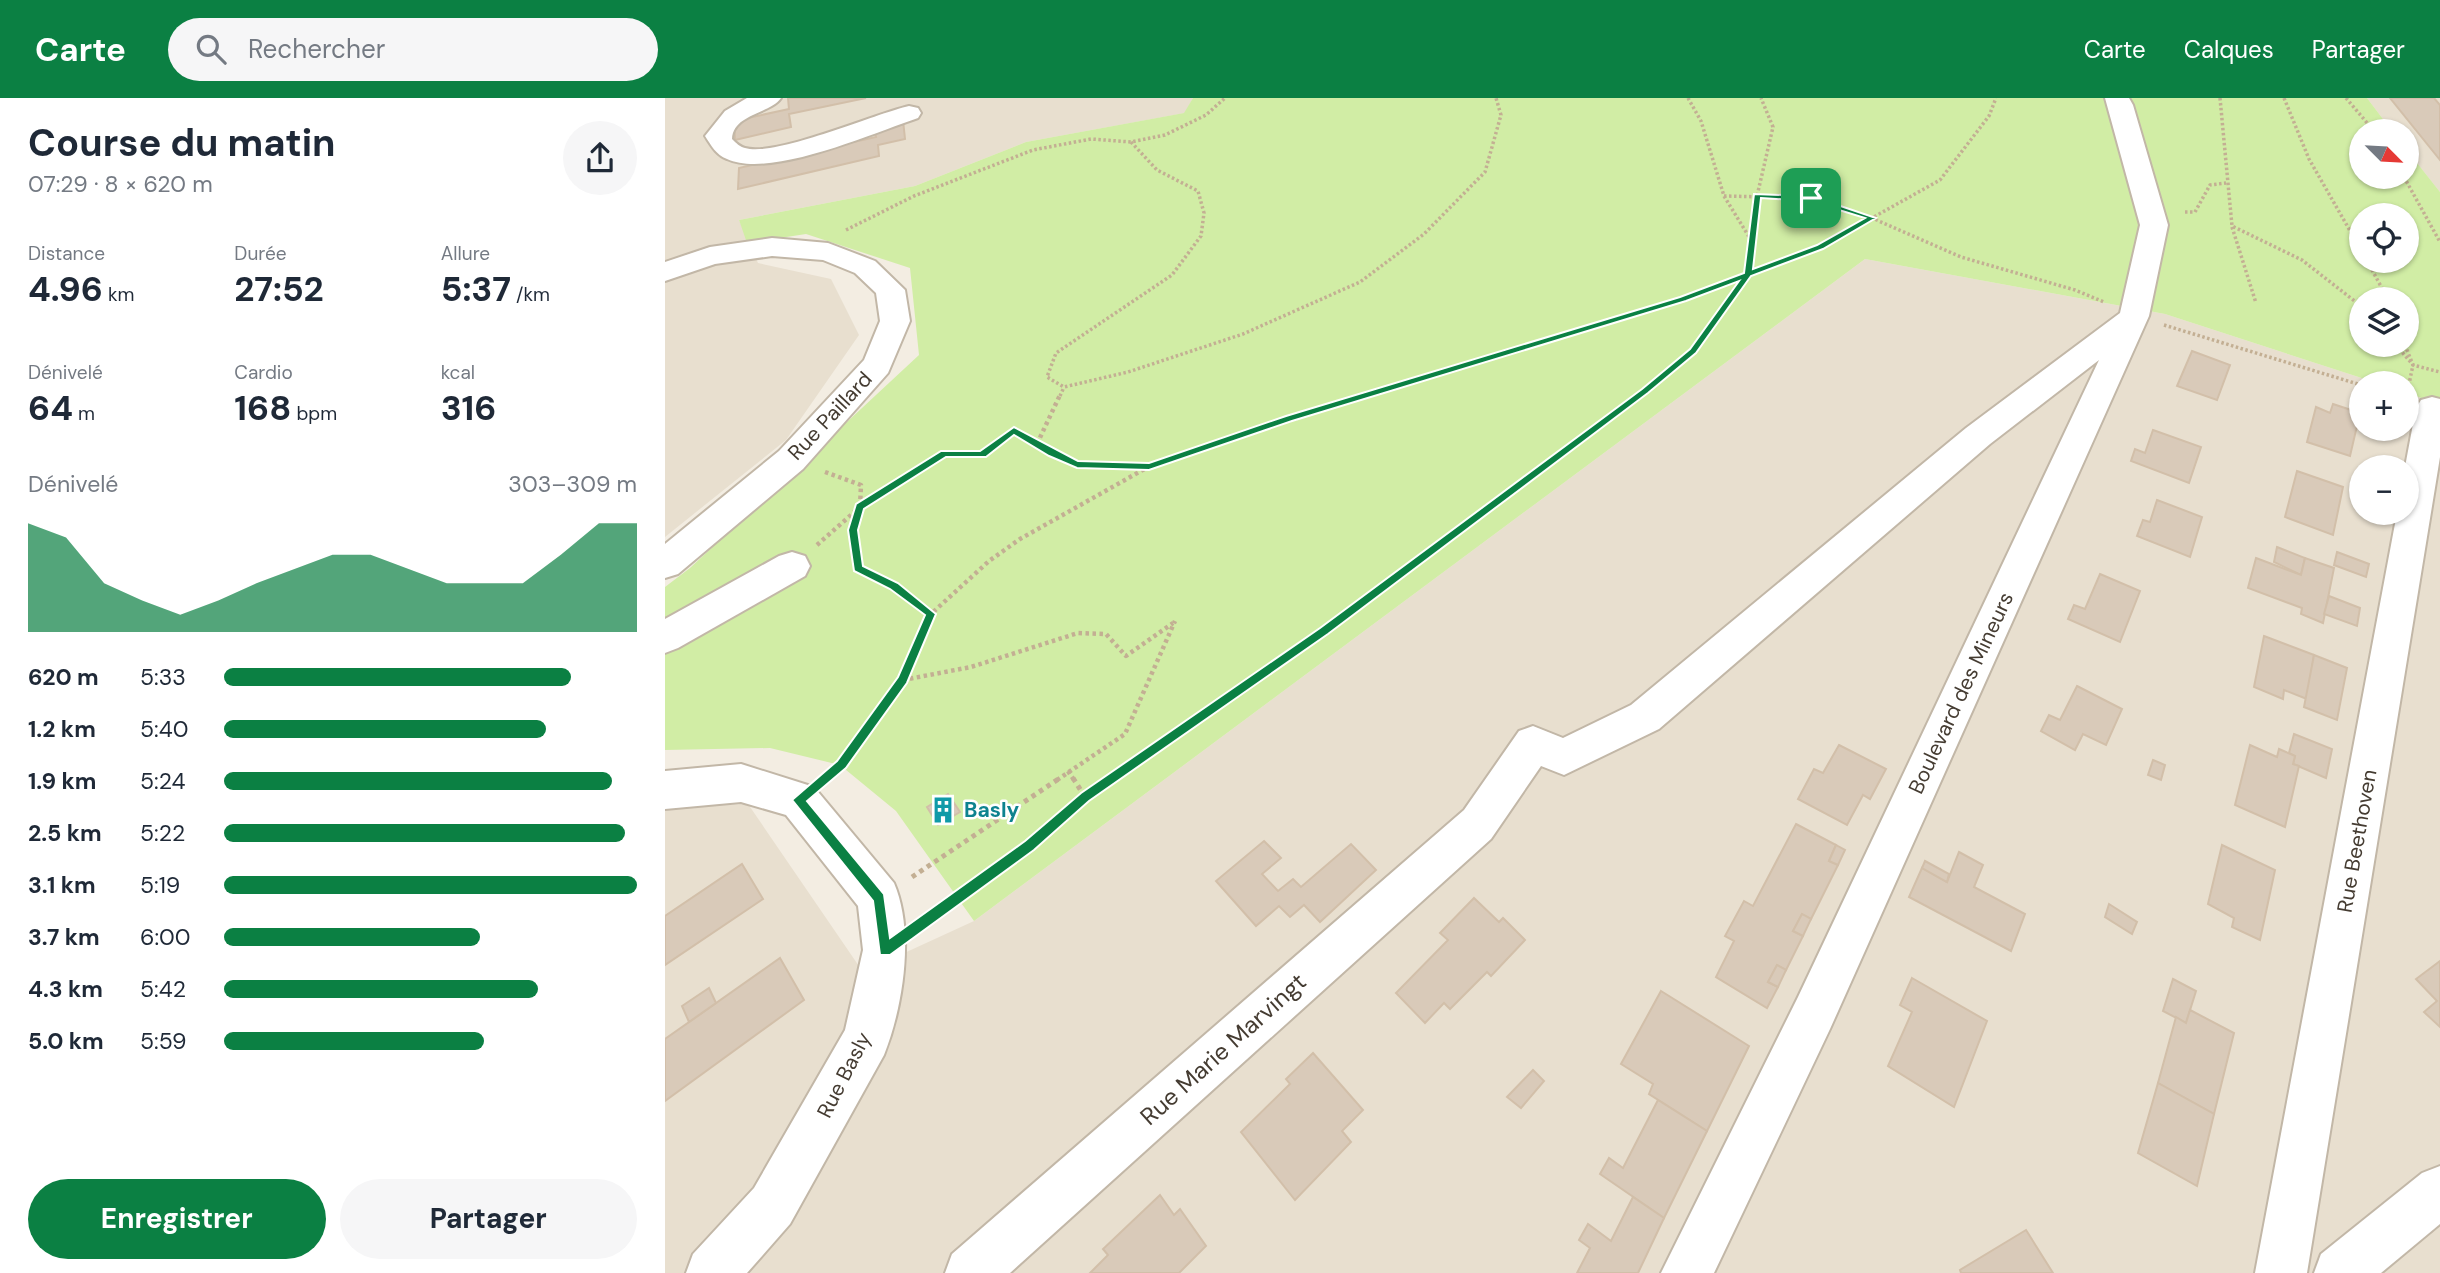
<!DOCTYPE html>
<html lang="fr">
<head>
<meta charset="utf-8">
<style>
	body { margin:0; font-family:"DM Sans",sans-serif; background:#f6f6f7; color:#1f2937; height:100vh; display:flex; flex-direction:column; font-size:26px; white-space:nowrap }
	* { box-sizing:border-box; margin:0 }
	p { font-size:23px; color:#747a83 }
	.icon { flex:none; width:38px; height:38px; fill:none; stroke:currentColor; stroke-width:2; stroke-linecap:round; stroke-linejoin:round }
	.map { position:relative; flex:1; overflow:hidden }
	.sheet { display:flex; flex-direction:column; background:#fff; width:665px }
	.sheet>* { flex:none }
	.needle { width:46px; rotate:114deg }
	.controls { position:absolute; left:1684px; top:21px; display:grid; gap:14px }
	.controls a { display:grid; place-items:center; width:70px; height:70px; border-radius:50%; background:#fff; box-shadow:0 2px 5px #0004; font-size:35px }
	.pin { position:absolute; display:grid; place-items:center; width:60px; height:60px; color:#fff; margin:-30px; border-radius:14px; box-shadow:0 4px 10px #0006 }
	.round { display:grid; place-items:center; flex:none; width:74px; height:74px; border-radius:37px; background:#f6f6f7 }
	.head { display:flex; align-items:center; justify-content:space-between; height:119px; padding:0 28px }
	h1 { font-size:38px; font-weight:700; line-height:52px }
	.figures { display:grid; grid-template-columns:repeat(3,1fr); gap:10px; height:119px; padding:7px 28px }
	.figures div { display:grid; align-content:center }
	.figures b { font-size:35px; font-weight:700 }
	.figures small { font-size:19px; font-weight:400 }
	.figures p { font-size:19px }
	.chart { height:196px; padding:14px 28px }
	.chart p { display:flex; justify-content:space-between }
	.chart svg { width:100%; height:126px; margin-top:7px; fill:#0b8043; opacity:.7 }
	.button { display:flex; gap:14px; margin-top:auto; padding:14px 28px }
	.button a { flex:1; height:80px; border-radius:42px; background:#0b8043; color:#fff; font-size:28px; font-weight:700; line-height:80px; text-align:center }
	.button a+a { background:#f6f6f7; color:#1f2937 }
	ul { padding:0 28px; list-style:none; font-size:23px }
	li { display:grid; grid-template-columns:112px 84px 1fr; align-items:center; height:52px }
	li i { height:18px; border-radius:9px; background:#0b8043 }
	header { display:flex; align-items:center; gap:42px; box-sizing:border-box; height:98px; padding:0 35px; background:#0b8043; color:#fff }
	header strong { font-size:33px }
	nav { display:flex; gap:38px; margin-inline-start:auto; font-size:24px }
	.search { width:490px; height:63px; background:#f6f6f7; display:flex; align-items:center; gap:18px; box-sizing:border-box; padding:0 24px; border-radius:38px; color:#747a83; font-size:26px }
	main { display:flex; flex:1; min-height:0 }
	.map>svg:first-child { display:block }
	.residential { fill:#e8dfcf; fill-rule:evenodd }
	.green { fill:#d1eda5; fill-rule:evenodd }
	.building { fill:#d9cab9; stroke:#d2bfa9; stroke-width:2 }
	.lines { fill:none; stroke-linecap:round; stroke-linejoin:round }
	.minor-casing { stroke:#c2b7a7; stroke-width:4 }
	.path-far2 { stroke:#c3af93; stroke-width:3.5; stroke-dasharray:2.5 2.5; stroke-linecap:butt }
	.path-far1 { stroke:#c3af93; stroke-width:4.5; stroke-dasharray:3.5 3.5; stroke-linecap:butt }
	.path { stroke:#c3af93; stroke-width:5; stroke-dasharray:4.5 4.5; stroke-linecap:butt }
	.minor { fill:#fff; fill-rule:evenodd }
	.route { fill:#0b8043; stroke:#fff; stroke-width:2; fill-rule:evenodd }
	.labels { text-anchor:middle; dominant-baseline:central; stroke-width:5; stroke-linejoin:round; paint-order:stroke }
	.street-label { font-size:21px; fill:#453c32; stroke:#fff }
	.culture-label { font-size:21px; font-weight:bold; fill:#0d838f; stroke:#fff; text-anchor:start }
	.near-street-label { font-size:24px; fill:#453c32; stroke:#fff }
</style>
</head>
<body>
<header>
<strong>Carte</strong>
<div class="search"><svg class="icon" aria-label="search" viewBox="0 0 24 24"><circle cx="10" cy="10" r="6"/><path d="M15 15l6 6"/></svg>Rechercher</div>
<nav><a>Carte</a><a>Calques</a><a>Partager</a></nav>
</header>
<main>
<section class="sheet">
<div class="head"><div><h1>Course du matin</h1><p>07:29 · 8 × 620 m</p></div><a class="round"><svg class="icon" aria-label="share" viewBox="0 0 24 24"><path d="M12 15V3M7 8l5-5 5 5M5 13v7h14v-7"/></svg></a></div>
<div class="figures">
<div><p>Distance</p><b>4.96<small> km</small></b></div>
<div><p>Durée</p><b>27:52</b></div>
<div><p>Allure</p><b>5:37<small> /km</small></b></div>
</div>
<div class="figures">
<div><p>Dénivelé</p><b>64<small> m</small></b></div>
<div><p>Cardio</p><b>168<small> bpm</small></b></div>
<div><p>kcal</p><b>316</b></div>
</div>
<div class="chart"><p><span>Dénivelé</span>303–309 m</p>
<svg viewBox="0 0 160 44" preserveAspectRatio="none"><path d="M0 44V6L10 11L20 27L30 33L40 38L50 33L60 27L70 22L80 17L90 17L100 22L110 27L120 27L130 27L140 17L150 6L160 6V44z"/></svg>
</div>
<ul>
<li><b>620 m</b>5:33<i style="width:84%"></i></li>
<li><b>1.2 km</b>5:40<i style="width:78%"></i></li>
<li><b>1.9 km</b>5:24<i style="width:94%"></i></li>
<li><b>2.5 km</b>5:22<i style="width:97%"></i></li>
<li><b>3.1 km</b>5:19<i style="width:100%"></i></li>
<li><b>3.7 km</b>6:00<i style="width:62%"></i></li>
<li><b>4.3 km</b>5:42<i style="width:76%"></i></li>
<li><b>5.0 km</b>5:59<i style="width:63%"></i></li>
</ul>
<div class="button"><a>Enregistrer</a><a>Partager</a></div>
</section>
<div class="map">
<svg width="1775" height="1175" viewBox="0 0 1775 1175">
	<rect width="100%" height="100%" fill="#f3ede2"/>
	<g class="residential">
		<path d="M0,0H528L520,15L361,44L250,88L74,122L93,165L166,181L194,237L121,342L0,439Z"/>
		<path d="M1702,0H1775V94L1741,51V33H1727Z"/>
		<path d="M1200,161L1500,216L1712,285H1696V331H1741V295L1775,306V1175H0V709L83,706L198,874L309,823ZM1696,369H1741V415H1696Z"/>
	</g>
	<path class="green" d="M528,0H1702L1727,33H1696V79H1741V51L1775,94V306L1741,295V285H1712L1500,216L1200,161L309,823L231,713L175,667L105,650L0,652V489L25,470L254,257L245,170L141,136L82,145L74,122L250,88L361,44L519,15ZM1696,117H1741V163H1696ZM1696,201H1741V247H1696Z"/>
	<g class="building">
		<path d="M123,0H201L124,16L126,29L70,42L69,23L124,11Z"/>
		<path d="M1725,0H1769L1775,7V62Z"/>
		<path d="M238,22L240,41L213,47L214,58L73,91L74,70L211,39L209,29Z"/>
		<path d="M1527,253L1565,267L1552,302L1512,288Z"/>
		<path d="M1668,306L1695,315L1685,358L1642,344L1651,309L1665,315Z"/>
		<path d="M1488,332L1536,349L1524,385L1466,363L1470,351L1480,355Z"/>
		<path d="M1632,373L1678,389L1668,437L1620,419Z"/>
		<path d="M1492,402L1537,419L1525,459L1472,438L1478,422L1485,424Z"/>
		<path d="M1612,449L1640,460L1636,477L1609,464Z"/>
		<path d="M1672,454L1704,466L1701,479L1669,467Z"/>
		<path d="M1591,460L1636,477L1640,460L1669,470L1658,525L1636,516L1637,510L1583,490Z"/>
		<path d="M1435,476L1475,493L1455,544L1403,521L1409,507L1420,511Z"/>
		<path d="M1664,498L1695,510L1692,528L1659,516Z"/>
		<path d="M1599,538L1649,557L1642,601L1619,592L1618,601L1589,589Z"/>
		<path d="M1649,557L1682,570L1672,622L1639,609Z"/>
		<path d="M1412,588L1457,611L1441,647L1418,636L1410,652L1376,633L1384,617L1395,622Z"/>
		<path d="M1629,636L1667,651L1661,680L1628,666L1630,658L1624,655Z"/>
		<path d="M1174,647L1221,671L1205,701L1198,697L1182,727L1133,701L1149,671L1158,675Z"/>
		<path d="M1585,647L1612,659L1614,651L1630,658L1628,666L1634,668L1620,729L1570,707Z"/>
		<path d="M1488,662L1500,667L1496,682L1483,677Z"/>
		<path d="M283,696L295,714L273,727L262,709Z"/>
		<path d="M1131,726L1171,747L1164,763L1173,767L1146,821L1137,816L1128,833L1138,838L1121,872L1112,867L1103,884L1113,889L1102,910L1051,879L1069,843L1060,838L1079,803L1088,808Z"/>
		<path d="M599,743L616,760L597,776L613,793L628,781L636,789L686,746L711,772L655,824L639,807L625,819L614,808L591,828L551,783Z"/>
		<path d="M1171,747L1180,752L1173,767L1164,763Z"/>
		<path d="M1557,747L1610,772L1595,842L1567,829L1569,820L1543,806Z"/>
		<path d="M1294,754L1318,767L1309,789L1360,816L1346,853L1244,799L1257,770L1282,784Z"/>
		<path d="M1260,763L1284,776L1282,784L1257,770Z"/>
		<path d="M77,766L98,801L0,867V818Z"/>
		<path d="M809,800L834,824L838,820L860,842L826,878L822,874L785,911L779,905L760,925L731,895L783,842L775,835Z"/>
		<path d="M1444,806L1472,824L1467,836L1440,819Z"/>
		<path d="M1137,816L1146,821L1138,838L1128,833Z"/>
		<path d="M115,860L139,902L0,1003V941Z"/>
		<path d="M1775,863V929L1759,914L1772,903L1751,881Z"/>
		<path d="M1112,867L1121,872L1113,889L1103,884Z"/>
		<path d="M1247,880L1322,923L1289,1009L1223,968L1247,914L1235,907Z"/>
		<path d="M1508,881L1531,893L1521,925L1498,913Z"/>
		<path d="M44,890L51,905L24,924L17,908Z"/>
		<path d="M996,893L1084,948L1042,1033L984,996L988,986L956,966Z"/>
		<path d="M1525,912L1569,935L1549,1016L1493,985L1511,919L1521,925Z"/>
		<path d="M648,955L698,1012L677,1033L686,1044L630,1102L576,1034L625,986L621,981Z"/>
		<path d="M868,972L879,983L856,1010L842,999Z"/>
		<path d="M1493,985L1549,1016L1532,1088L1473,1055Z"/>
		<path d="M993,1002L1042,1033L999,1120L935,1076L944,1060L958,1070Z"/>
		<path d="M495,1097L509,1117L515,1111L541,1148L514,1175H425L443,1157L438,1151Z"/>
		<path d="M968,1099L999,1120L973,1175H912L925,1150L914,1142L923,1126L946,1143Z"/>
		<path d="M1361,1132L1388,1175H1296L1295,1172Z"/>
	</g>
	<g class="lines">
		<g class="minor-casing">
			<g id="minor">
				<path d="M82,0H116C105,16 68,16 67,41C71,45 75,49 80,50C111,59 209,16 244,8L253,10L256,15L253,20C208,35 105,81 62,61C51,57 46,47 40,38L60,13Z"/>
				<path d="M1440,0H1464L1468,7L1503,127L1484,218L1165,931L1049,1175H996L1133,899L1434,262L1325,346L994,631L899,677L876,668L826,741L345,1175H280L287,1156L799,712L854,633L868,628L898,640L966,607L1301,330L1455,215L1475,127Z"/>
				<path d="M107,140L163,145L210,163L240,192L245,223L223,275L138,371L13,476L0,480V446L114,353L199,262L215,223L211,195L190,175L158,162L107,158L50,166L0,183V164L45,149Z"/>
				<path d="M1767,299L1775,301V359L1642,1175H1590L1732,415H1741L1740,369L1751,310L1756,302Z"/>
				<path d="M127,454L140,458L145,468L140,478L13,550L0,555V521L114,458Z"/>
				<path d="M76,666L149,689L229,785C250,834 238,909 219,957L125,1126L82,1175H21L28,1156L89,1090L180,932L198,852L193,808L121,717L76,704L0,711V673Z"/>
				<path d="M1775,1068V1126L1716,1175H1649L1656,1156L1757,1075Z"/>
			</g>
		</g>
		<g class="path-far2">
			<path d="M1023,0L1036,23L1059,98L1086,142"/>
			<path d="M1555,0L1567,128L1637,162L1696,208"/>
			<path d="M1619,0L1644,61L1696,152"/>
			<path d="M1681,0L1709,33"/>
			<path d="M466,44L492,72L533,93L539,115L536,138L507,177L391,255L382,279L399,289L463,274L578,236L695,184L759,136L820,74L836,17L831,0"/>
			<path d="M1739,79L1775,144"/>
			<path d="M1059,98L1146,100L1207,120L1296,159L1410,192L1439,204"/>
			<path d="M1520,114H1530L1545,87L1561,85"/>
			<path d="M1567,129L1591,205"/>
			<path d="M181,132L249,98L368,52L426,41L466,44L500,37L541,17L560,0"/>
			<path d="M1702,163L1723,201"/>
			<path d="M1499,227L1696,287"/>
			<path d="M1731,247L1748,267L1775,274"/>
			<path d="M1740,247L1748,267L1744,286"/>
			<path d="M395,298L399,289"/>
			<path d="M696,298L1018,201L1155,149L1275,82L1324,18L1331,0"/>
			<path d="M973,298L1028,253L1083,176L1092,98L1108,29L1096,0"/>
		</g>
		<g class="path-far1">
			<path d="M372,346L395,297"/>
			<path d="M160,374L196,387L195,409L188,432L193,470L229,488L266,516"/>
			<path d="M152,447L195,409L279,355L317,356L349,332L412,367L484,368L702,297"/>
			<path d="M238,582L306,569L413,535L441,536L461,558L508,525"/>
			<path d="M403,673L409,682"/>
			<path d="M164,677L176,667L238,582L266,516L324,463L355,441L483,369"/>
			<path d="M392,682L460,636L510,523"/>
			<path d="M445,682L659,533L975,297"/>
		</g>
		<g class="path">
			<path d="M408,680L420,699"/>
			<path d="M247,779L395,680"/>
			<path d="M258,824L364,748L420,699L447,680"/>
		</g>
		<use href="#minor" class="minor"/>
	</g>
	<path class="route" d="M1089,96L1146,98L1211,120L1158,151L1086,178L1031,255L983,295L663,536L424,703L369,752L225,857H215L208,803L127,702L172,663L233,579L260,517L225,491L189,473L183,432L191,406L276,353H315L349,329L413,363L484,365L621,318L1015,199L1079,175ZM1096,100L1145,103L1200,120L1152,147L1088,171ZM1074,183L1025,251L977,291L655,530L416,695L360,743L225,840L219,796L142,703L181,670L242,585L271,516L233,485L198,468L193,432L199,411L281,359H321L349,337L384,358L412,370L484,372L627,323L1021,203Z"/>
	<defs>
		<g id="building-bare" transform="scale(2.1)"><path d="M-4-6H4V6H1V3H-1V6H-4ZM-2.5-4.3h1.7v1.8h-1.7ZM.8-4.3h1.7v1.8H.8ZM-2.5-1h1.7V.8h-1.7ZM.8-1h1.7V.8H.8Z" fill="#0f9aa8" stroke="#fff" stroke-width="2.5" paint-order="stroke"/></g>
	</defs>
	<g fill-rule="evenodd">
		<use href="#building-bare" x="278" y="712"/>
	</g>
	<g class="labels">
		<g class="street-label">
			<text transform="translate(165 318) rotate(-47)">Rue Paillard</text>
			<text transform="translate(1296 595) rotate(-65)">Boulevard des Mineurs</text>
			<text transform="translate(1692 743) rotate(-80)">Rue Beethoven</text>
			<text transform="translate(179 977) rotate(-63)">Rue Basly</text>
		</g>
		<g class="culture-label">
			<text x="299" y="712">Basly</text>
		</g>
		<g class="near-street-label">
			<text transform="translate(558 951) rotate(-42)">Rue Marie Marvingt</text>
		</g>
	</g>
</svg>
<div class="controls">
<a><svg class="needle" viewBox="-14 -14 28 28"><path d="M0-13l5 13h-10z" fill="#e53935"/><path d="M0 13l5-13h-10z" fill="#747a83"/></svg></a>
<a><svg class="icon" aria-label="locate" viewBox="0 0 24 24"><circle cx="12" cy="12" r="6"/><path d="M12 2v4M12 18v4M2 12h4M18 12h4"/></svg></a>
<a><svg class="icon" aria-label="layers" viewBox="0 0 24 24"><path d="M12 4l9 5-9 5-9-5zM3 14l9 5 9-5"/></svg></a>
<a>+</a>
<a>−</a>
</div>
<div class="pin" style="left:1146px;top:100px;background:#1e9e55"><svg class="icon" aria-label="arrive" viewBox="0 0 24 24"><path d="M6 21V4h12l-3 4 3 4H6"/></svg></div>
</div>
</main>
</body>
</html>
